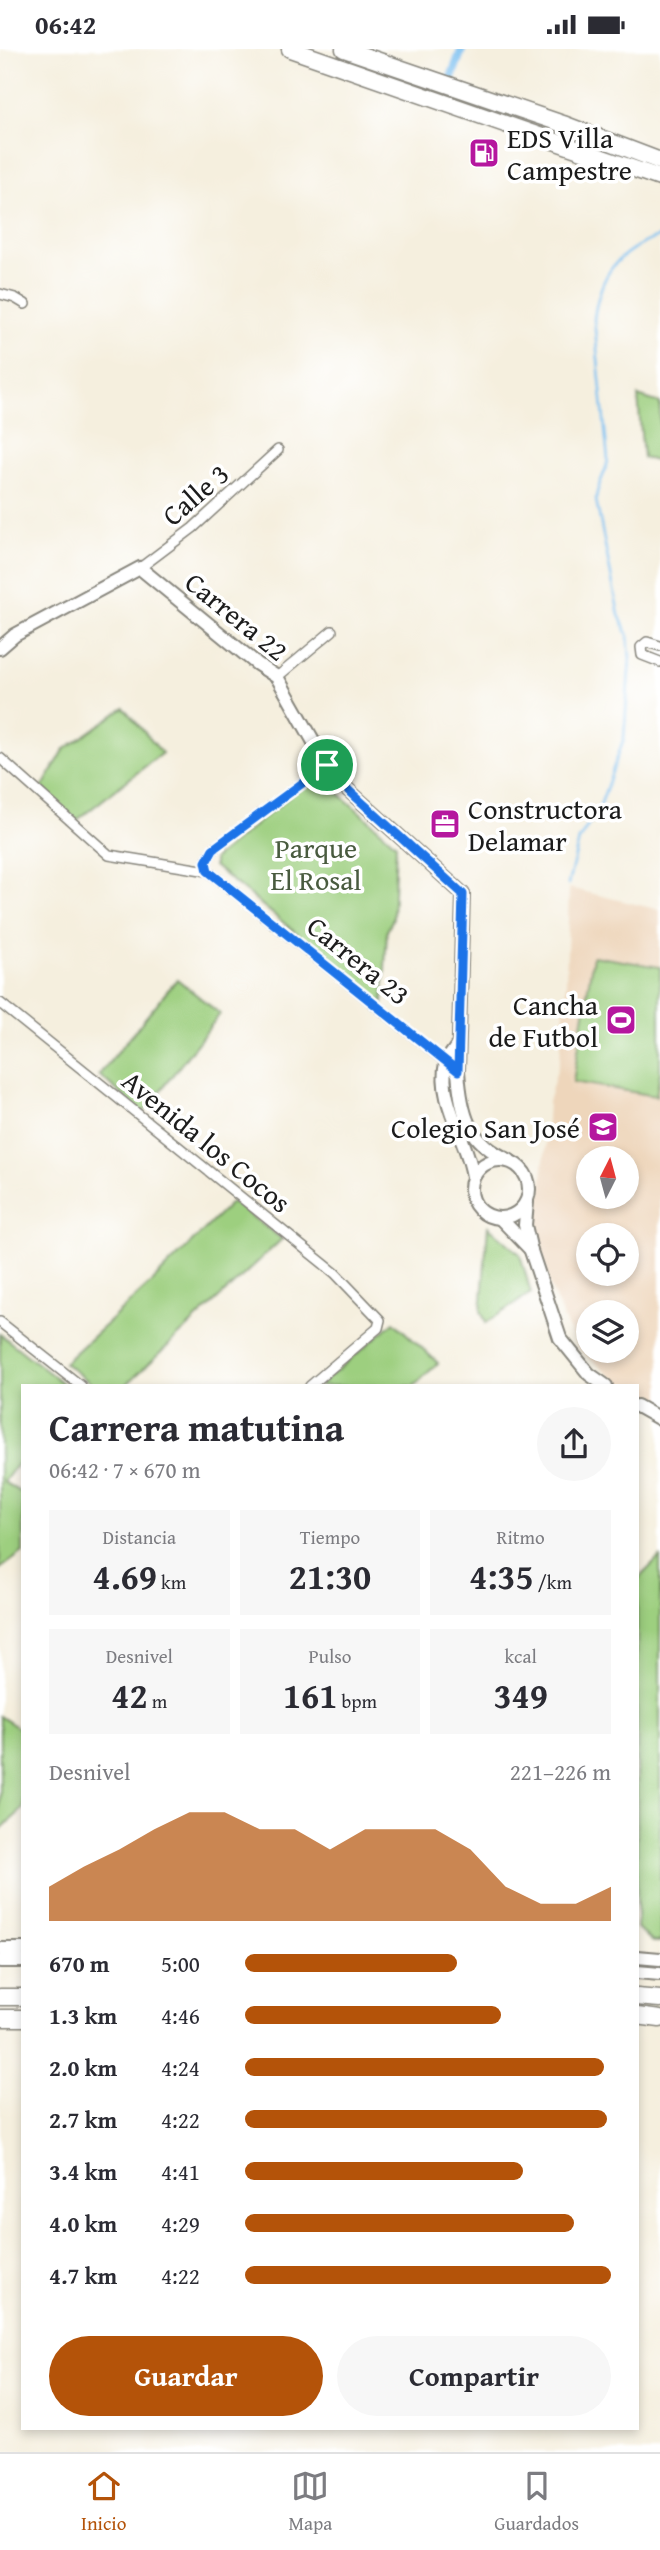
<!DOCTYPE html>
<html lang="es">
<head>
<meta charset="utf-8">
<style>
	body { margin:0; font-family:"Gentium Book Plus",serif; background:#f7f7f7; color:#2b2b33; height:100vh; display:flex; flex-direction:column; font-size:26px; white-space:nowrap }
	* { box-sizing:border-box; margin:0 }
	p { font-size:23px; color:#7c7c81 }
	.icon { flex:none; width:38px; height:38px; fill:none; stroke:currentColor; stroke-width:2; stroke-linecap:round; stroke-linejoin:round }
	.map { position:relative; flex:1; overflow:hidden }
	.drawer { position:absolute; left:21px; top:1335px; width:618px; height:1046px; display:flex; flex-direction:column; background:#fff; border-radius:0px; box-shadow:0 4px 10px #0003 }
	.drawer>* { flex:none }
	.needle { width:46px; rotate:6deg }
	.fabs { position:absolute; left:576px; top:1097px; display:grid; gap:14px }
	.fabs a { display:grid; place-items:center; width:63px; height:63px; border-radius:50%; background:#fff; box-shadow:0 4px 10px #0003; font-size:35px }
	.pin { position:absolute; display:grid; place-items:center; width:60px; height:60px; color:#fff; margin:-30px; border:4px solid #fff; border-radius:50%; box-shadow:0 2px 7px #0007 }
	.round { display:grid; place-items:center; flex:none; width:74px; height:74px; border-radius:37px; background:#f7f7f7 }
	.head { display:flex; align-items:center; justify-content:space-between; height:119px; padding:0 28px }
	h1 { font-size:38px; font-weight:700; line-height:52px }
	.stats { display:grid; grid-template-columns:repeat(3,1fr); gap:10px; height:119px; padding:7px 28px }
	.stats div { display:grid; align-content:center; border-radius:0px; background:#f7f7f7; text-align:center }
	.stats b { font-size:35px; font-weight:700 }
	.stats small { font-size:19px; font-weight:400 }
	.stats p { font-size:19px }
	.chart { height:196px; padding:14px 28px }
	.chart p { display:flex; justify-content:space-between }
	.chart svg { width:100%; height:126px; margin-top:7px; fill:#b45309; opacity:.7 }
	.cta { display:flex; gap:14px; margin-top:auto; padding:14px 28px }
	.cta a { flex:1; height:80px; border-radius:42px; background:#b45309; color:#fff; font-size:28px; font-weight:700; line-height:80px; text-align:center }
	.cta a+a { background:#f7f7f7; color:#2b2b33 }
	ul { padding:0 28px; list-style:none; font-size:23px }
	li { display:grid; grid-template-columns:112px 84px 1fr; align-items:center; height:52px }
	li i { height:18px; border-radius:9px; background:#b45309 }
	.status { display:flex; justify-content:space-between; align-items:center; height:49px; padding:0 35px; background:#fff; direction:ltr }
	.status svg { height:19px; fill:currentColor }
	.tabs { display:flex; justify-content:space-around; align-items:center; height:98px; border-top:2px solid #e1e1e2; background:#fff; font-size:19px; color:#7c7c81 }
	.tabs a { display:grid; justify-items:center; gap:4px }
	.tabs .active { color:#b45309 }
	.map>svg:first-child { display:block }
	.built { fill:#eed6bb; fill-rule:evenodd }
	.green { fill:#9dcf7f; stroke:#5c764e; stroke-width:2 }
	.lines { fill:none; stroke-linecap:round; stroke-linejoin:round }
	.stream { stroke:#78beef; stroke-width:2.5 }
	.canal { stroke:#78beef; stroke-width:9 }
	.minor-casing { stroke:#88867d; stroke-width:12 }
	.tertiary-casing { stroke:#88867d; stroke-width:16 }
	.secondary-casing { stroke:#88867d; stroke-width:16 }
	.trunk-casing { stroke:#88867d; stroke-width:19 }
	.minor { stroke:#fff; stroke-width:9 }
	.tertiary { stroke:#fff; stroke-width:12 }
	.secondary { stroke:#fff; stroke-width:12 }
	.trunk { stroke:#fff; stroke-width:16 }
	.route-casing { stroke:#fff; stroke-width:14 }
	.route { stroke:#1a73e8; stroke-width:9 }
	.labels { text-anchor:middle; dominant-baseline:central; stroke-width:7; stroke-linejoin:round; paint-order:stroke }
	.poi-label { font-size:28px; fill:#1c1c1c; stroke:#fff; text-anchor:start }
	.street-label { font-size:28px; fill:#1c1c1c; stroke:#fff }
	.park-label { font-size:28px; fill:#495b3f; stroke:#fff }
</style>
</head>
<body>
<div class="status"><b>06:42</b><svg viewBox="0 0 49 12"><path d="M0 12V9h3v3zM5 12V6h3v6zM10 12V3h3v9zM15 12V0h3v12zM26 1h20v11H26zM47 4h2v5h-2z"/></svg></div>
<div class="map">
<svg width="660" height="2403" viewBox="0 0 660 2403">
	<rect width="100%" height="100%" fill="#fff"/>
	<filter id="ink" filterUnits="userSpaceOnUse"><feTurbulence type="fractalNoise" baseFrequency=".0143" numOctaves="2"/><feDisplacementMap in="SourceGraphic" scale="14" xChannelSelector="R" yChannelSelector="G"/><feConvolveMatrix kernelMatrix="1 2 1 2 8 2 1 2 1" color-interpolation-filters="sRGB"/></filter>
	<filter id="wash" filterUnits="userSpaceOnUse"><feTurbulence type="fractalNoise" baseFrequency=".00686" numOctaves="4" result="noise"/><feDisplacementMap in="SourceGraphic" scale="28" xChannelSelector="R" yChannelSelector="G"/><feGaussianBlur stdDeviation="1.57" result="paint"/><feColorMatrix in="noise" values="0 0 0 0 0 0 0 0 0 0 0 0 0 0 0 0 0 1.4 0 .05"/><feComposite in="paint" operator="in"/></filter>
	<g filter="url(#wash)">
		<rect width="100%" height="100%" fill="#f5efde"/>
		<path class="built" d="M569,839L660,861V1359L637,1347V1337H623L579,1300L563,1269L550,1236L536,1178L545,1103L548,1053L560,1010L566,935ZM588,1110H626V1148H588ZM588,1186H626V1225H588ZM588,1264H626V1302H588Z"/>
		<g class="green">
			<path d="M638,347L660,354V413L643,409Z"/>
			<path d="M124,659L162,704L76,772L42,739L64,701Z"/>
			<path d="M320,728L396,795L393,869L387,882L383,955L214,817V810L312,729Z"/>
			<path d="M593,907L660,918V1024L656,1047L573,1033Z"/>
			<path d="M177,930L220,965L143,1064L99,1026Z"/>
			<path d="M232,1153L282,1190L125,1337H95L64,1314L152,1233Z"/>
			<path d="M488,1177L520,1205L531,1244L486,1274L481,1262Z"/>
			<path d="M394,1273L438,1314L414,1337H319Z"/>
			<path d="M0,1285L66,1337H23V1407L4,1433L23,1445V1503L0,1520Z"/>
			<path d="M660,1508V1893H653L637,1879V1531Z"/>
			<path d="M0,1667L23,1682V1760L0,1781Z"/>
		</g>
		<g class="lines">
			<path class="stream" d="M568,835L579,791L600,757L624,689L630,610L628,586L619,566L596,451C596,437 606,425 608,411L594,270C600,224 617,203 660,187"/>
			<path class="canal" d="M449,35L462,0"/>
		</g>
	</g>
	<g filter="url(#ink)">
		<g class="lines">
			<g class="minor-casing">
				<g id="minor">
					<path d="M0,245L15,249L25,255"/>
					<path d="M140,519L193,479L278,401"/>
					<path d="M660,597L647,593L641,598L642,606L660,613"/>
					<path d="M277,628L332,582"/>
					<path d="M0,709L109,806L208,822"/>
					<path d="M208,822L450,1016"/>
					<path d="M208,822L206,813L213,800L327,716"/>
					<path d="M0,954L335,1224L380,1271L378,1279L310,1337"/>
					<path d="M0,1273L81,1337"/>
				</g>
			</g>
			<g class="tertiary-casing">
				<g id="tertiary">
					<path d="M0,599L15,586L140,519L257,615L277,628L327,716L346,739L463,845L458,1022C461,1064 467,1093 509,1111"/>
					<path d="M458,995C455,1001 448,1008 446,1014C437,1052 468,1091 473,1128"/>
					<circle cx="500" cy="1140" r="29"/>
					<path d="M527,1153L525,1176L531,1202L560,1289L589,1325L606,1337"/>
					<path d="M500,1169L531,1201"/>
					<path d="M637,1357L660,1370"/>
				</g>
			</g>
			<g class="secondary-casing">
				<g id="secondary">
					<path d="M0,1900H23"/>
					<path d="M637,1908L660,1910"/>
					<path d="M0,1912H23"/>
					<path d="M637,1923L660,1925"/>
				</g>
			</g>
			<g class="trunk-casing">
				<g id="trunk">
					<path d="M290,0L660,129"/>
					<path d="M344,0L563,75L660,112"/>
					<path d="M0,1948H23"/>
					<path d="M637,1948L660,1950"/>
					<path d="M637,1967L660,1970"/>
					<path d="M0,1969H23"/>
				</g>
			</g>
			<use href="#minor" class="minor"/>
			<use href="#tertiary" class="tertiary"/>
			<use href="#secondary" class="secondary"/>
			<use href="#trunk" class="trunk"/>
		</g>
	</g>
	<g class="lines" filter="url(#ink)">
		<g class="route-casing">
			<path id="route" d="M327,716L346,739L463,845L458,1022L208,822L206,813L213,800Z"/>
		</g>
		<use href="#route" class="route"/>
	</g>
	<defs>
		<g id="fuel-square" transform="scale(1.575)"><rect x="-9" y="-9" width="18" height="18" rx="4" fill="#b5179e" stroke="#fff"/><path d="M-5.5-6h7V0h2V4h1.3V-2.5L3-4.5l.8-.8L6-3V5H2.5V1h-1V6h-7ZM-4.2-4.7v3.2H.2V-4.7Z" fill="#fff"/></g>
		<g id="office-square" transform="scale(1.575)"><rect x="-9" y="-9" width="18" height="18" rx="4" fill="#b5179e" stroke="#fff"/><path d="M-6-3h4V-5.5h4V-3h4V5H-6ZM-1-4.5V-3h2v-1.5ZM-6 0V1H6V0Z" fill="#fff"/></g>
		<g id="stadium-square" transform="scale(1.575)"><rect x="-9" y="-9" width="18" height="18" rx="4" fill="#b5179e" stroke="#fff"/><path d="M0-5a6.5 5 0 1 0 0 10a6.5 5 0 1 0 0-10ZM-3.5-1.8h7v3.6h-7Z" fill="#fff"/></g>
		<g id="school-square" transform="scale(1.575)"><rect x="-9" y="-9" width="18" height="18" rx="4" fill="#b5179e" stroke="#fff"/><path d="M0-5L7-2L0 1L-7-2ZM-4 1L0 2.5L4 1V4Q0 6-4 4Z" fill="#fff"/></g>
	</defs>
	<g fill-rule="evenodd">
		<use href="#fuel-square" x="484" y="104"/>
		<use href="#office-square" x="445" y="775"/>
		<use href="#stadium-square" x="621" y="971"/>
		<use href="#school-square" x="603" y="1078"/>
	</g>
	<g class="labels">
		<g class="poi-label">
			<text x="507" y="88">EDS Villa<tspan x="507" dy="32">Campestre</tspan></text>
			<text x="468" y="759">Constructora<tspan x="468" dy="32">Delamar</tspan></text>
			<text x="598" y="955" text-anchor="end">Cancha<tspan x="598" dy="32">de Futbol</tspan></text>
			<text x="580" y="1078" text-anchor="end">Colegio San José</text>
		</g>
		<g class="street-label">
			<text transform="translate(195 445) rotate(-41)">Calle 3</text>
			<text transform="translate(237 567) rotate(39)">Carrera 22</text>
			<text transform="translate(359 911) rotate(39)">Carrera 23</text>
			<text transform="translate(207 1092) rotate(39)">Avenida los Cocos</text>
		</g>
		<g class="park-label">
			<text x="316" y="798">Parque<tspan x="316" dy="32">El Rosal</tspan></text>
		</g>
	</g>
</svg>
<div class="fabs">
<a><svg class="needle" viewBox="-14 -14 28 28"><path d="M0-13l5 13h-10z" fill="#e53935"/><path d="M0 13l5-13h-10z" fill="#7c7c81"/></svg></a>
<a><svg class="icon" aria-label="locate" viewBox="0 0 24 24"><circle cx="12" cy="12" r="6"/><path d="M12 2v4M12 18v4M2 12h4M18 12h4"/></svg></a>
<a><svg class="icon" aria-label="layers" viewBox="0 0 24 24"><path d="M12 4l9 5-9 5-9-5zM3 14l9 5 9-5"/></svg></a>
</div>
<div class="pin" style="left:327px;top:716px;background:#1e9e55"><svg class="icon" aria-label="arrive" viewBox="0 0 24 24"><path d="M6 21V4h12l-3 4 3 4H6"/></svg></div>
<section class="drawer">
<div class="head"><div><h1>Carrera matutina</h1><p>06:42 · 7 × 670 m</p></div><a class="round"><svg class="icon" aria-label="share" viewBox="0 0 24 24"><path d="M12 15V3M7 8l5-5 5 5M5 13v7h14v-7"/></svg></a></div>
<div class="stats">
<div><p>Distancia</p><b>4.69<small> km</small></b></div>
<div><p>Tiempo</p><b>21:30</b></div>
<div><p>Ritmo</p><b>4:35<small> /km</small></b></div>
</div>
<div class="stats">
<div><p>Desnivel</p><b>42<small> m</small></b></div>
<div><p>Pulso</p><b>161<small> bpm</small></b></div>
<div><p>kcal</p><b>349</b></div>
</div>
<div class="chart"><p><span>Desnivel</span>221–226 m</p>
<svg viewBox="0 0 160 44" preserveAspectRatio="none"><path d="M0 44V32L10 25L20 19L30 12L40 6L50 6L60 12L70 12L80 19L90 12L100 12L110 12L120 19L130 32L140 38L150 38L160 32V44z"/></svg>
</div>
<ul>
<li><b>670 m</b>5:00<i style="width:58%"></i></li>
<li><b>1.3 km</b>4:46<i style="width:70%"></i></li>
<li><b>2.0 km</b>4:24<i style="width:98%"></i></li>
<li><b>2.7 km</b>4:22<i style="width:99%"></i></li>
<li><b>3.4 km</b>4:41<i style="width:76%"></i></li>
<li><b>4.0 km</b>4:29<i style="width:90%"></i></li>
<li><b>4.7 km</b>4:22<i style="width:100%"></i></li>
</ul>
<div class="cta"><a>Guardar</a><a>Compartir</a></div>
</section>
</div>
<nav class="tabs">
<a class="active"><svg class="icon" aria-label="home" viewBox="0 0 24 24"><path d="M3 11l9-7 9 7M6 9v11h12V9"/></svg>Inicio</a>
<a><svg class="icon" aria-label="map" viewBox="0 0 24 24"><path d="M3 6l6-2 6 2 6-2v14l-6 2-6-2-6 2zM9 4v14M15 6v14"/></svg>Mapa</a>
<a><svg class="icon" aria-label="saved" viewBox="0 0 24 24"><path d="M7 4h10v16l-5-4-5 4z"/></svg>Guardados</a>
</nav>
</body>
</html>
